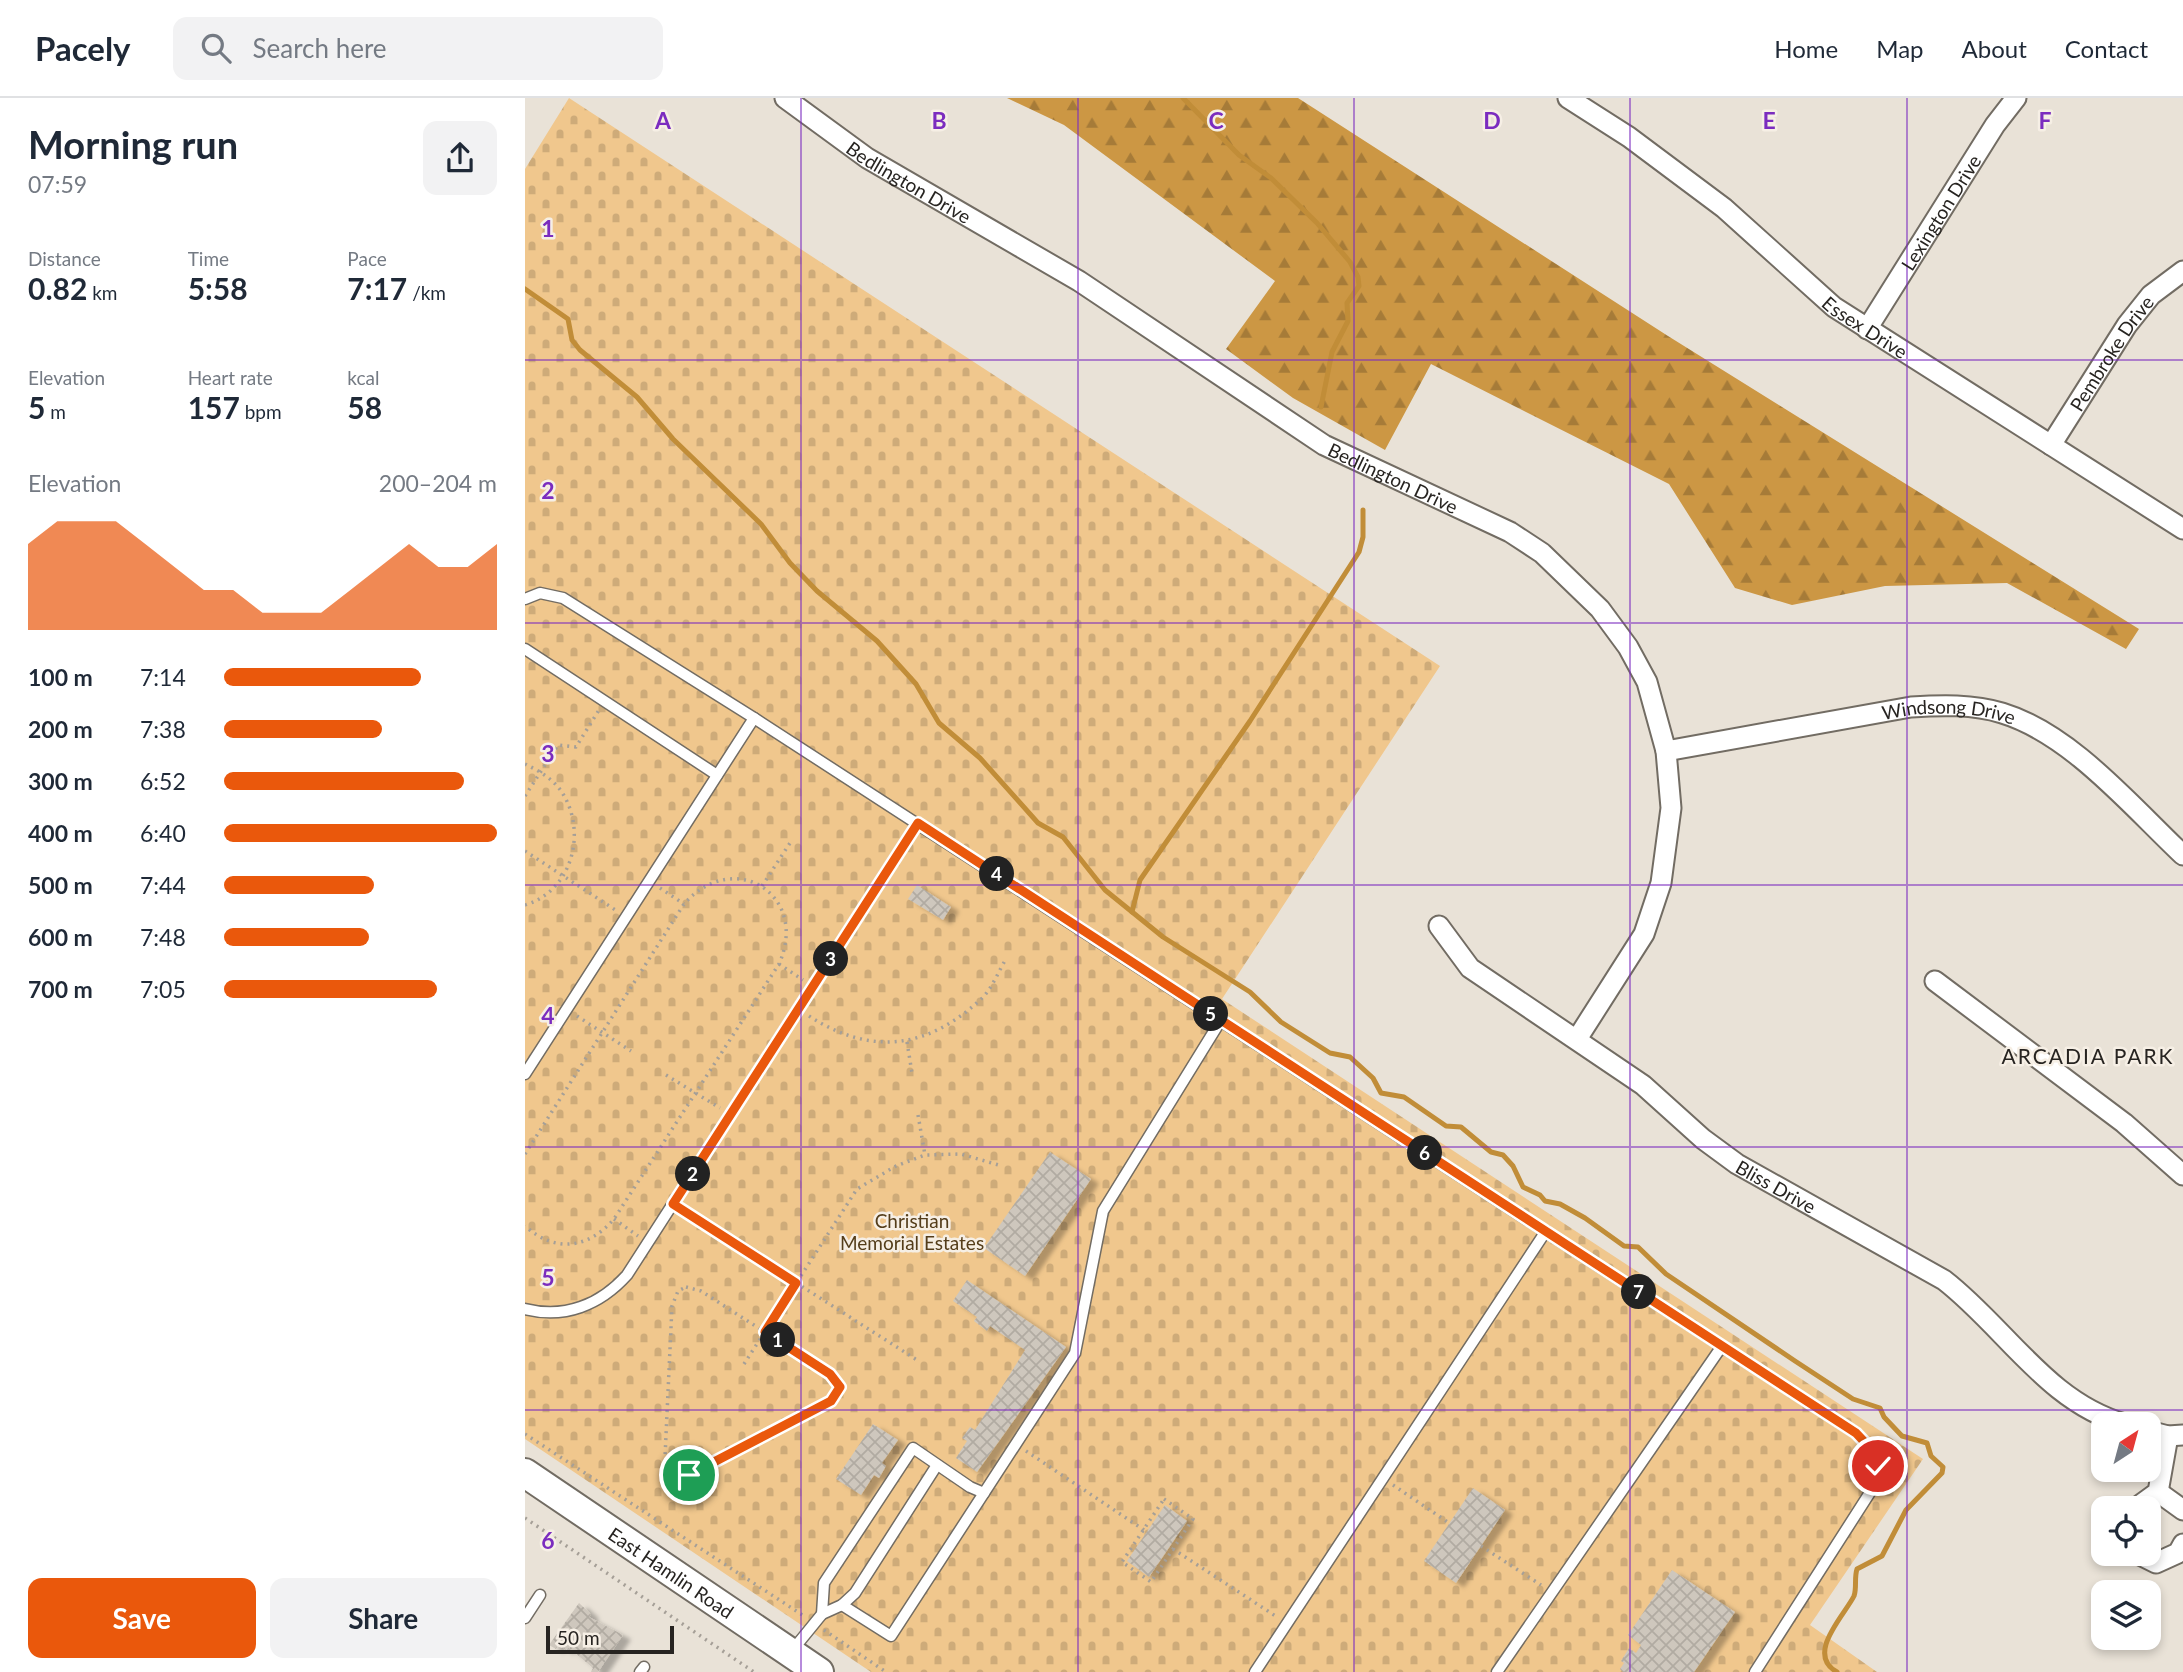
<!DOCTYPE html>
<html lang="en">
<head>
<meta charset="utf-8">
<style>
	body { margin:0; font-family:Lato,sans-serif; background:#f2f2f3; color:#1f2937; height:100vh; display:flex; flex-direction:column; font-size:26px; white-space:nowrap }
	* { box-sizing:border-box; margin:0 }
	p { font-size:23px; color:#747a83 }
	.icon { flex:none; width:38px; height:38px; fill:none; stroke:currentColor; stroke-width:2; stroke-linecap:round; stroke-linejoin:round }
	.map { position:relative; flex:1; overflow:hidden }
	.sheet { display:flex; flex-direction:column; background:#fff; width:525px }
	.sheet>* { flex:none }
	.needle { width:46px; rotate:36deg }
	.fabs { position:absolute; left:1566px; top:1314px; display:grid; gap:14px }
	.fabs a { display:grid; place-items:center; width:70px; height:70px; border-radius:14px; background:#fff; box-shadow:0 4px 10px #0003; font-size:35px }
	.scale { position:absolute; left:21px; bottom:18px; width:128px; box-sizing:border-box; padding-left:7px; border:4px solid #272421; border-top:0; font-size:19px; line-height:24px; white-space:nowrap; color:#272421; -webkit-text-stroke:5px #f6efe5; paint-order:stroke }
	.pin { position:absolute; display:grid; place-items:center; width:60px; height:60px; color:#fff; margin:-30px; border:4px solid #fff; border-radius:50%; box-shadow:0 2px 7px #0007 }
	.km { position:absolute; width:35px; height:35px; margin:-18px; border-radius:50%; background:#222; color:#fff; font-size:19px; line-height:35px; text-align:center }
	.round { display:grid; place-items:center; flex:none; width:74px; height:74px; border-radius:14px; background:#f2f2f3 }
	.overview { display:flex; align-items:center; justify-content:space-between; height:119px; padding:0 28px }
	h1 { font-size:38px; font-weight:700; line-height:52px }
	.figures { display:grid; grid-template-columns:repeat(3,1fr); gap:10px; height:119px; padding:7px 28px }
	.figures div { display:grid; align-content:center }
	.figures b { font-size:30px; font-weight:700 }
	.figures small { font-size:19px; font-weight:400 }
	.figures p { font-size:19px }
	.chart { height:196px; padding:14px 28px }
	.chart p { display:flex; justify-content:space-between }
	.chart svg { width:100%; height:126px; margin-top:7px; fill:#ea580c; opacity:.7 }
	.primary-button { display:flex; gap:14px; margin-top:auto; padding:14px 28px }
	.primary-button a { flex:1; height:80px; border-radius:14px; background:#ea580c; color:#fff; font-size:28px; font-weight:700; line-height:80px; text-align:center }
	.primary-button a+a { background:#f2f2f3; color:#1f2937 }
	ul { padding:0 28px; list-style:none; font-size:23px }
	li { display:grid; grid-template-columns:112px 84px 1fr; align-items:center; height:52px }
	li i { height:18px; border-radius:9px; background:#ea580c }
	header { display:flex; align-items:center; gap:42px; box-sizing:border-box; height:98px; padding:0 35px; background:#fff; border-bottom:2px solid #e0e1e3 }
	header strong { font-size:33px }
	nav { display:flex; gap:38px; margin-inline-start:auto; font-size:24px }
	.search { width:490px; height:63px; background:#f2f2f3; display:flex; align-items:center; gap:18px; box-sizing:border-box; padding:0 24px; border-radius:14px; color:#747a83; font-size:26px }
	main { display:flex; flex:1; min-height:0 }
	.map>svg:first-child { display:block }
	.forest { fill:url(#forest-firs) }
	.cemetery { fill:url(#cemetery-stones) }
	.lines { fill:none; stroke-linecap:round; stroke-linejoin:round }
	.stream { stroke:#c18d38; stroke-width:5 }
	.building { fill:url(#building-cross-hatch); filter:url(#shadow) }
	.lane-casing { stroke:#726c63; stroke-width:13 }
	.street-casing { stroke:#726c63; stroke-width:23 }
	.secondary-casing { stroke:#726c63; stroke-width:32 }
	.path { stroke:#a59f97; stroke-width:3.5; stroke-dasharray:2 5; stroke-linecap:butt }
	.lane { stroke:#fff; stroke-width:10 }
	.street { stroke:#fff; stroke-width:19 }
	.secondary { stroke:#fff; stroke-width:28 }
	.route-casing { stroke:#fff; stroke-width:14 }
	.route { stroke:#ea580c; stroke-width:9 }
	.grid { fill:none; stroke:#7b2cbf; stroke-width:2; stroke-opacity:0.55 }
	.labels { text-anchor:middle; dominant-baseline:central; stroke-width:5; stroke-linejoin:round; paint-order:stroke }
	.street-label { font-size:19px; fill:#272421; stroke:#f6efe5 }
	.park-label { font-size:19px; fill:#543d1a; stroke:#f6efe5 }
	.neighbourhood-label { font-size:21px; letter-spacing:2px; fill:#272421; stroke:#f6efe5 }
	.grid-label { font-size:23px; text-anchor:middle; font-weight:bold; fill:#7b2cbf; stroke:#f6efe5; stroke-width:5; stroke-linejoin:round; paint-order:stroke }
</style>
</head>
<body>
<header>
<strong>Pacely</strong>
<div class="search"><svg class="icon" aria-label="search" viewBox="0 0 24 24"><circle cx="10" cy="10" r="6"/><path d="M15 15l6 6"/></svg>Search here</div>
<nav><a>Home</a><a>Map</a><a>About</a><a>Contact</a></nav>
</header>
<main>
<section class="sheet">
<div class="overview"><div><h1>Morning run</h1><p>07:59</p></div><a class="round"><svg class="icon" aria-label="share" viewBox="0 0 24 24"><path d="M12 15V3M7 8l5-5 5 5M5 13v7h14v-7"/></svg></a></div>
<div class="figures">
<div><p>Distance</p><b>0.82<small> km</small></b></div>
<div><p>Time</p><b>5:58</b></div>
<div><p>Pace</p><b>7:17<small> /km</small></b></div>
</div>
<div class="figures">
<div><p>Elevation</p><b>5<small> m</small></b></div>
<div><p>Heart rate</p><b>157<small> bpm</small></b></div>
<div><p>kcal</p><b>58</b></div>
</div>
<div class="chart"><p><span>Elevation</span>200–204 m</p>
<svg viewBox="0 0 160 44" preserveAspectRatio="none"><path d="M0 44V14L10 6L20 6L30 6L40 14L50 22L60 30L70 30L80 38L90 38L100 38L110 30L120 22L130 14L140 22L150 22L160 14V44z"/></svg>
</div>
<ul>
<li><b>100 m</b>7:14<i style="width:72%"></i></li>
<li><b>200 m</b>7:38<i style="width:58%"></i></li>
<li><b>300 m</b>6:52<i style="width:88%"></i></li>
<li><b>400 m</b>6:40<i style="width:100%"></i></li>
<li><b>500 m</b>7:44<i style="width:55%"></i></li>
<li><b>600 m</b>7:48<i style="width:53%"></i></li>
<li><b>700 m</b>7:05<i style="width:78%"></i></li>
</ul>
<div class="primary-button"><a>Save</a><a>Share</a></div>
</section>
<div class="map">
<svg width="1658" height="1574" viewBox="0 0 1658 1574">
	<defs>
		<pattern id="forest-firs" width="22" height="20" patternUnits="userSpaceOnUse" patternTransform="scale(1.75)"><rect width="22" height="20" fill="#cc9744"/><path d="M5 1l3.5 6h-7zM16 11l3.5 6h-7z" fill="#a67b38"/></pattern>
		<pattern id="cemetery-stones" width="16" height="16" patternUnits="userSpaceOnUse" patternTransform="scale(1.75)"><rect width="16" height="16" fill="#f0c78d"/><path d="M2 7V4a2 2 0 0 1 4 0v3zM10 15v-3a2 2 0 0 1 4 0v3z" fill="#ceab79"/></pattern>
		<pattern id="building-cross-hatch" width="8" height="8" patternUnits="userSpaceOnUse" patternTransform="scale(1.75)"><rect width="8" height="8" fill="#cec7bd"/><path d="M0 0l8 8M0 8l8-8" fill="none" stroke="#b1aba2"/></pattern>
		<filter id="shadow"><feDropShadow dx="8" dy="4.5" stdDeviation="2" flood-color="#0004"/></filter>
	</defs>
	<rect width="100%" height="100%" fill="#e9e2d7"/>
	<path class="forest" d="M482,0H773L1143,238L1614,531L1601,551L1482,485L1360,488L1267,507L1210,490L1144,386L906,266L860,352L768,300L701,251L750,183L539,27Z"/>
	<path class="cemetery" d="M44,0L915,568L697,901L1398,1361L1285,1527L1352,1574H346L0,1341V71Z"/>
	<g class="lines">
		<g class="stream">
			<path d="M658,0L714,57L746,80L792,125L825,164L833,179L834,188L822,205L823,223L807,254L796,309"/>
			<path d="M0,191L43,221L47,242L55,252L112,299L148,341L236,426L265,465L292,493L352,543L391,586L414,625L455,660L513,725L538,739L580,792L638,839L725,894L756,924L805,955L825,959L848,980L856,995L879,999L921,1028L936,1029L966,1054L978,1057L988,1068L998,1089L1015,1097L1020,1103L1035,1106L1060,1120L1099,1148L1113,1149L1141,1176L1270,1263L1328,1301L1355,1310L1359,1319L1377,1338L1402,1345L1406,1358L1418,1369L1417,1375L1381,1412L1357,1458L1332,1471C1329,1480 1332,1490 1329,1498C1319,1518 1280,1556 1312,1574"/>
			<path d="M607,814L615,782L725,623L834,454L838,439V412"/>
		</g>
	</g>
	<g class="building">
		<path d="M392,787L426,809L418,822L383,801Z"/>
		<path d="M525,1054L566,1081L500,1178L459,1150Z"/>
		<path d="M442,1182L541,1249L452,1374L431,1360L442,1343L437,1340L445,1329L450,1332L500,1252L465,1228L462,1233L449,1223L452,1219L428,1203Z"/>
		<path d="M348,1326L373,1342L357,1365L361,1368L354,1380L349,1377L336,1397L311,1381Z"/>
		<path d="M948,1390L980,1412L931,1485L899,1463Z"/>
		<path d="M640,1407L662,1423L624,1479L602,1463Z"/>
		<path d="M1147,1472L1210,1514L1169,1574H1098L1095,1571L1099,1565L1096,1563L1104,1550L1111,1555L1116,1547L1103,1537Z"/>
		<path d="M54,1505L66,1516L64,1519L98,1537L73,1574H66L68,1570L43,1549L41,1552L33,1547L31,1551L24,1547Z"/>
	</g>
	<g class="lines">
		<g class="lane-casing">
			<g id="lane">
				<path d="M0,501L15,495L38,500L229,620"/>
				<path d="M0,551L192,677"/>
				<path d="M0,976L229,620L1331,1335C1345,1350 1354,1360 1353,1382L1230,1574"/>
				<path d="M0,1211C40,1221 75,1207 102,1177L393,725"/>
				<path d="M317,1507L366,1538L550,1255L578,1113L696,922"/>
				<path d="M297,1516L299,1485L388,1350L445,1389L459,1395"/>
				<path d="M0,1520L15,1497"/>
				<path d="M266,1554L297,1516L317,1507L330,1495L412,1367"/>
				<path d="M115,1574L119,1569"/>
				<path d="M730,1574L1021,1133"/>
				<path d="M972,1574L1197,1248"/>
			</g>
		</g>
		<g class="street-casing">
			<g id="street">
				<path id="s1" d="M260,0L342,60L554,183L799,347L985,434L1017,455L1075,511L1103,549L1122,584L1141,653L1146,710L1136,785L1119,836L1052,941"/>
				<path id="s2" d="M1043,0L1104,39L1199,110L1309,209L1658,431"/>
				<path id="s3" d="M1342,231L1470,27L1491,0"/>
				<path id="s4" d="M1526,347L1602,227L1626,197L1658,173"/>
				<path id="s5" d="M1141,653L1386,609C1416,607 1448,606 1477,615C1546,636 1606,708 1658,757"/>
				<path id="s6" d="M914,828L945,870L1118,987L1178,1041L1212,1066L1419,1182C1480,1229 1523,1305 1600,1326"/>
				<path d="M1410,883L1599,1025L1658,1077"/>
				<path d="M1624,1333L1643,1338L1658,1337"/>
				<path d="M1633,1394L1658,1412"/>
				<path d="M1611,1410L1633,1394L1643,1338"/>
				<path d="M1613,1456L1631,1465L1653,1455L1658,1446"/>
			</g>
		</g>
		<g class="secondary-casing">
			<g id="secondary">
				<path id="s7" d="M0,1375L294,1574"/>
			</g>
		</g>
		<g class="path">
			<path d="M0,666C14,673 29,681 38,696C62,735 47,793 0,807"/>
			<path d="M0,698L33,647L51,649L74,612"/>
			<path d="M0,753L92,813"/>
			<path d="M237,788L265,745"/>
			<path d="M135,790L159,806"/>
			<path d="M254,866L278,882"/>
			<path d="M52,918L106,953"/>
			<path d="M284,918C346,958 402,951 455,902C466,893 473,874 481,861"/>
			<path d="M382,944L387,975"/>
			<path d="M141,977L195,1010"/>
			<path d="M393,1017L400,1057"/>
			<path d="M0,1056L159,806C209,749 285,797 254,866L89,1121C63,1151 30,1155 0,1128"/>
			<path d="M159,1113L392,1262"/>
			<path d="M89,1121L113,1138"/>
			<path d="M161,1189L176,1193L305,1276L315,1289L306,1303L156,1378L142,1368L140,1359L147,1208L153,1193Z"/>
			<path d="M219,1266L332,1091L371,1068L400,1057L436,1056L477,1068"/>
			<path d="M0,1336L279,1518"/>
			<path d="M501,1353L619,1432"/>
			<path d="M868,1387L924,1425"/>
			<path d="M639,1401L668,1421L626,1484L597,1464Z"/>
			<path d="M0,1420L229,1574"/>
			<path d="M956,1448L1016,1487"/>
			<path d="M648,1451L752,1519"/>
			<path d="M299,1532L361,1574"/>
		</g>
		<use href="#lane" class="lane"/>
		<use href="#street" class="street"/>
		<use href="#secondary" class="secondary"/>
	</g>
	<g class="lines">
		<g class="route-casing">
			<path id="route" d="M164,1377L306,1303L315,1289L305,1276L240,1234L271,1185L148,1106L393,725L1331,1335L1349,1354L1353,1368"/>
		</g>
		<use href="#route" class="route"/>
	</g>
	<path class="grid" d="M276,0V1574M553,0V1574M829,0V1574M1105,0V1574M1382,0V1574M0,262H1658M0,525H1658M0,787H1658M0,1049H1658M0,1312H1658"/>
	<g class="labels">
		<g class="street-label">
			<text stroke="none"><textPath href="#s1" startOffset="150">Bedlington Drive</textPath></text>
			<text stroke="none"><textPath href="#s3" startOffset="138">Lexington Drive</textPath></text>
			<text stroke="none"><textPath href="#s2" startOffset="376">Essex Drive</textPath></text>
			<text stroke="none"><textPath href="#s4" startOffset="110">Pembroke Drive</textPath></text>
			<text stroke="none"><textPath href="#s1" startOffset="718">Bedlington Drive</textPath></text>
			<text stroke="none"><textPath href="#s5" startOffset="287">Windsong Drive</textPath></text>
			<text stroke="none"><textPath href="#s6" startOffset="429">Bliss Drive</textPath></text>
			<text stroke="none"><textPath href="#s7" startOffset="177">East Hamlin Road</textPath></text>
		</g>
		<g class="park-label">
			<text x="387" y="1122">Christian<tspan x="387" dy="22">Memorial Estates</tspan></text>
		</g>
		<g class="neighbourhood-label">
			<text x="1563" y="957">ARCADIA PARK</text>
		</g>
	</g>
	<g class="grid-label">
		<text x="138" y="31">A</text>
		<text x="414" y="31">B</text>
		<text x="691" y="31">C</text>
		<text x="967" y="31">D</text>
		<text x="1244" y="31">E</text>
		<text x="1520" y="31">F</text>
		<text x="23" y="139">1</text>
		<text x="23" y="401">2</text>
		<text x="23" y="664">3</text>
		<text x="23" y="926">4</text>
		<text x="23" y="1188">5</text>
		<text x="23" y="1451">6</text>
	</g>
</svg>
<div class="fabs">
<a><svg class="needle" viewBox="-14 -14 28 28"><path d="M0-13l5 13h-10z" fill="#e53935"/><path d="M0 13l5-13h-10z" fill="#747a83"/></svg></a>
<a><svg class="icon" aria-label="locate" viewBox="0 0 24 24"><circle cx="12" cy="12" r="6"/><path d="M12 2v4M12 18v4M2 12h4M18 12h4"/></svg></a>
<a><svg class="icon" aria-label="layers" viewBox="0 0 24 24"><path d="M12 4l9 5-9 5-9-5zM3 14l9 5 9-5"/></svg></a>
</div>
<div class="scale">50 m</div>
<div class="pin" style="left:164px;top:1377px;background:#1e9e55"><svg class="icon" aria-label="arrive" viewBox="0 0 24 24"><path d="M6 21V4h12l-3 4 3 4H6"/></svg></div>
<div class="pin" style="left:1353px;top:1368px;background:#d93025"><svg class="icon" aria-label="check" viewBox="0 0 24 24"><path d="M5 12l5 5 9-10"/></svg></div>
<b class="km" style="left:253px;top:1242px">1</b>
<b class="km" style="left:168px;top:1076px">2</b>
<b class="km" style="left:306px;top:861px">3</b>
<b class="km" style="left:472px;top:776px">4</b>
<b class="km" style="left:686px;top:916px">5</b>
<b class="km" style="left:900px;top:1055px">6</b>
<b class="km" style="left:1114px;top:1194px">7</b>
</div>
</main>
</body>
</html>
